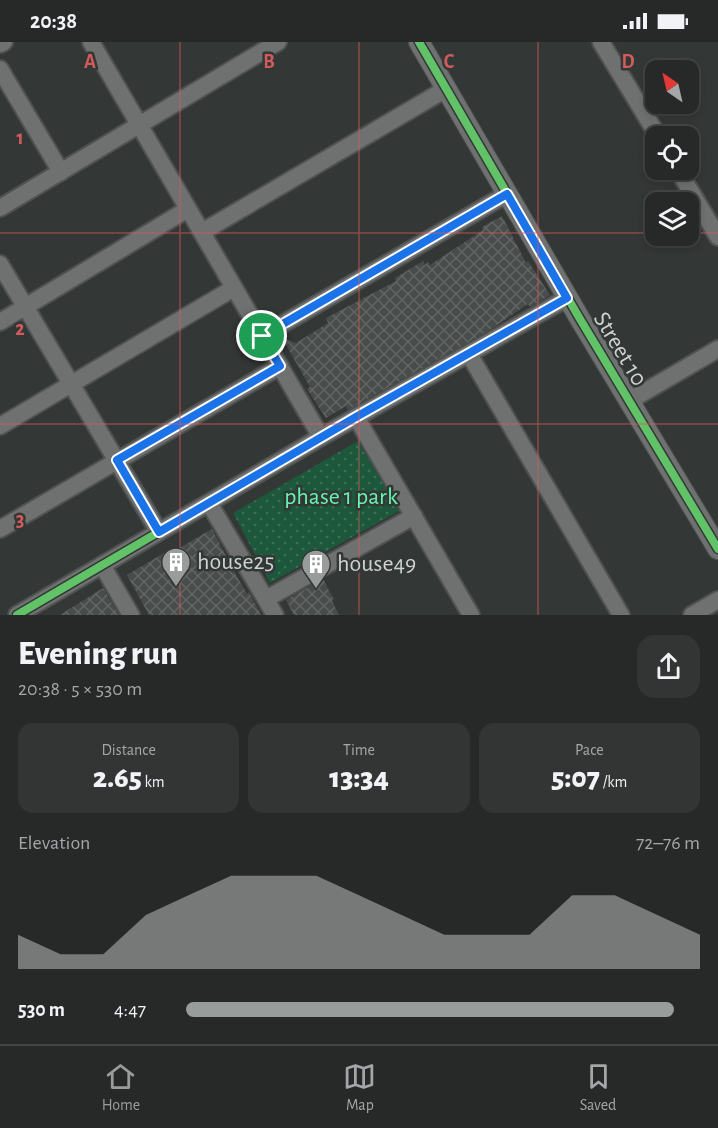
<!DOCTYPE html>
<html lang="en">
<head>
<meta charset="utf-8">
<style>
	body { margin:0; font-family:"Alegreya Sans",sans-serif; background:#323534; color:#f1f3f6; height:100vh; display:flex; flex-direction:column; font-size:22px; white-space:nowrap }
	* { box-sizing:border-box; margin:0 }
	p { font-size:20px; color:#a4a6a8 }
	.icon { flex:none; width:33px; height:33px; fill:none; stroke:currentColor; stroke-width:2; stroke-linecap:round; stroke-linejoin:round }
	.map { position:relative; height:573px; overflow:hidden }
	.sheet { display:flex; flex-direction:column; background:#262928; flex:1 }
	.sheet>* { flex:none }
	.needle { width:39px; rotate:326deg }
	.fabs { position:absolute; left:645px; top:18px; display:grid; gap:12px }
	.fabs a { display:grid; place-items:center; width:54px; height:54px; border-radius:12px; background:#262928; box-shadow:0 3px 9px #0003,0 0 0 2px #424545; font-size:30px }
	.pin { position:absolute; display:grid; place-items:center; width:51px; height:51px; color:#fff; margin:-26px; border:3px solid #fff; border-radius:50%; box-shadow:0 2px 6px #0007 }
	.round { display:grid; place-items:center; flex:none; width:63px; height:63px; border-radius:18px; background:#323534 }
	.headline { display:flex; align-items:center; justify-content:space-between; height:102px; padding:0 18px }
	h1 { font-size:33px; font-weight:800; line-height:45px }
	.figures { display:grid; grid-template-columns:repeat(3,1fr); gap:9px; height:102px; padding:6px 18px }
	.figures div { display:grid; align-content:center; border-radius:15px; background:#323534; text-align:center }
	.figures b { font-size:30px; font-weight:800 }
	.figures small { font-size:16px; font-weight:400 }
	.figures p { font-size:16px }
	.chart { height:168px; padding:12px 18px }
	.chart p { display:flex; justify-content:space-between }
	.chart svg { width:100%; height:108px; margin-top:6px; fill:#989c9a; opacity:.7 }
	ul { padding:0 18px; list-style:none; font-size:20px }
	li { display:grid; grid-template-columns:96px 72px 1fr; align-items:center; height:45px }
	li i { height:15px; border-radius:8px; background:#989c9a }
	.status { display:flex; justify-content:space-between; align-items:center; height:42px; padding:0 30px; background:#262928; direction:ltr }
	.status svg { height:16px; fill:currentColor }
	.tab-bar { display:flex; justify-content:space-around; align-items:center; height:84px; border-top:2px solid #424545; background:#262928; font-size:16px; color:#a4a6a8 }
	.tab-bar a { display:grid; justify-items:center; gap:3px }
	.tab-bar .active { color:#989c9a }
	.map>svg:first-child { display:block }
	.park { fill:url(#park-dots) }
	.building { fill:url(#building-cross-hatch) }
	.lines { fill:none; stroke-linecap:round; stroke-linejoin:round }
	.minor-casing { stroke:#505251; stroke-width:20 }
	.tertiary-casing { stroke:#505251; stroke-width:22 }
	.minor { stroke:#6f7170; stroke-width:16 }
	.tertiary { stroke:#6f7170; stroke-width:20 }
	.cycleway-casing { stroke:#323835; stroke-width:11 }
	.cycleway { stroke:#61c268; stroke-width:8 }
	.route-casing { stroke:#fff; stroke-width:12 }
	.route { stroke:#1a73e8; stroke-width:8 }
	.grid { fill:none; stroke:#d45b5b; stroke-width:1.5; stroke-opacity:0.55 }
	.labels { text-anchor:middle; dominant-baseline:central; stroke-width:5; stroke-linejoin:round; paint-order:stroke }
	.street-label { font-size:24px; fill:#cfd3d1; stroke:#323835 }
	.park-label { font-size:24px; fill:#64f5af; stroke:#323835 }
	.poi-label { font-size:24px; fill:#cfd3d1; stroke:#323835; text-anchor:start }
	.grid-label { font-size:20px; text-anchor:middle; font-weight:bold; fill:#d45b5b; stroke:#323835; stroke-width:5; stroke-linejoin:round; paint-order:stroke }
</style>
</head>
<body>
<div class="status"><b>20:38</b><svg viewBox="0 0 49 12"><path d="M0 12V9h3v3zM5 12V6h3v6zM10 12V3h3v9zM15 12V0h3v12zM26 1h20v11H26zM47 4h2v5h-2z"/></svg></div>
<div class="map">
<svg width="718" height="573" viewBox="0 0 718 573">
	<defs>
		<pattern id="park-dots" width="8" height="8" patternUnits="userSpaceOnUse" patternTransform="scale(1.5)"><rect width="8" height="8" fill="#1d573c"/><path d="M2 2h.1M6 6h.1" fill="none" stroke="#3d6e57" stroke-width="1.8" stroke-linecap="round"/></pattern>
		<pattern id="building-cross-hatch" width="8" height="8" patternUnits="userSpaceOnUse" patternTransform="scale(1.5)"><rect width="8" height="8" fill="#484c4a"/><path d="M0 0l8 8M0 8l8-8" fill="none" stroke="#616563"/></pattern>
	</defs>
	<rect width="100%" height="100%" fill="#333735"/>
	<path class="park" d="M358,399L399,469L270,541L233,471Z"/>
	<g class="building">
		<path d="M502,174L526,221L528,219L550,253L530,265L528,262L488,289L348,368L346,364L326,376L307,347L310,345L282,296L296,301L328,281L326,276L396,239L395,236L423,219L425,223L428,220L430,223L483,188L482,185Z"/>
		<path d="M212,487L235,531L247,552L249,550L261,573H149L127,533L169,508L171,511Z"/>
		<path d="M323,537L334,558L332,559L339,573H294L286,558Z"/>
		<path d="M103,546L119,573H60Z"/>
	</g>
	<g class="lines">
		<g class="minor-casing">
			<g id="minor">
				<path d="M91,0L321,395"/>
				<path d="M601,0L658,94"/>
				<path d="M0,2L4,0"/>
				<path d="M0,27L61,130"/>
				<path d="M678,128L718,195"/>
				<path d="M0,166L278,0"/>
				<path d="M202,190L446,47"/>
				<path d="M0,222L159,490"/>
				<path d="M0,280L188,167"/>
				<path d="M262,294L507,152"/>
				<path d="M469,312L621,573"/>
				<path d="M629,359L718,307"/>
				<path d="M356,375L471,573"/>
				<path d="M0,384L234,246"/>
				<path d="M209,461L275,573"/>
				<path d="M0,487L280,324"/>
				<path d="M102,523L131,573"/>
				<path d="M266,557L414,474"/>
				<path d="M17,573L321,395L567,256"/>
				<path d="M692,573L718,558"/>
			</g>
		</g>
		<g class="tertiary-casing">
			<path id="tertiary" d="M419,0L580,277L718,507"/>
		</g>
		<use href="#minor" class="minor"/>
		<use href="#tertiary" class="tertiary"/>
		<g class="cycleway-casing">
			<g id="cycleway">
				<path d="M419,0L580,277L718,507"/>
				<path d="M17,573L321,395L567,256"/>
			</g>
		</g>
		<use href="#cycleway" class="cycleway"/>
	</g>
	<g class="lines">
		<g class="route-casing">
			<path id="route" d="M507,152L567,256L356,375L159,490L117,418L280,324L262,294Z"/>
		</g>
		<use href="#route" class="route"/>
	</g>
	<path class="grid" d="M180,0V573M359,0V573M538,0V573M0,191H656M688,191H718M0,382H718"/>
	<defs>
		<g id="building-pin" transform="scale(1.5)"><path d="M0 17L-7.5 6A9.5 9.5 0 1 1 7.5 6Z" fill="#989c9a" stroke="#323835"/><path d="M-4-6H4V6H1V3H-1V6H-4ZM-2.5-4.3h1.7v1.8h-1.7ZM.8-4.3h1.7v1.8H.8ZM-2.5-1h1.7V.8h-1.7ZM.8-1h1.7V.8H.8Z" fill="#fff"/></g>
	</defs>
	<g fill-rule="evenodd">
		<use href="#building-pin" x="176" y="520"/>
		<use href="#building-pin" x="316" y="522"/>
	</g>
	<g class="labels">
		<g class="street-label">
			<text transform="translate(620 307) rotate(59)">Street 10</text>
		</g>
		<g class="park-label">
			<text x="341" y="455">phase 1 park</text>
		</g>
		<g class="poi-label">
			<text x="197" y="520">house25</text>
			<text x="337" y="522">house49</text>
		</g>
	</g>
	<g class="grid-label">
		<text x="90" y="26">A</text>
		<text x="269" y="26">B</text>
		<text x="449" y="26">C</text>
		<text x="628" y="26">D</text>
		<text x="20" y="102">1</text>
		<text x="20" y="293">2</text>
		<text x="20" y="484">3</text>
	</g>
</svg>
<div class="fabs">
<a><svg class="needle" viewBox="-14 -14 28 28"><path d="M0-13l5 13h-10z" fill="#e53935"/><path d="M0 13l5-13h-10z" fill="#a4a6a8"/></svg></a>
<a><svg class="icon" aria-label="locate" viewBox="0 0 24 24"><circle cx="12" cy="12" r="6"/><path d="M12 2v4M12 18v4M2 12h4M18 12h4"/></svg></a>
<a><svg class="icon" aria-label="layers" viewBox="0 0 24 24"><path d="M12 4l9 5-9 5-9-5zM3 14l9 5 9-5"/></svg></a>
</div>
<div class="pin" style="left:262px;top:294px;background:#1e9e55"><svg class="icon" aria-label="arrive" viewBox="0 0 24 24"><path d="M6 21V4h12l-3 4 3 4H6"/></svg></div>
</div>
<section class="sheet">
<div class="headline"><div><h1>Evening run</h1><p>20:38 · 5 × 530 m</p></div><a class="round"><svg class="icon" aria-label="share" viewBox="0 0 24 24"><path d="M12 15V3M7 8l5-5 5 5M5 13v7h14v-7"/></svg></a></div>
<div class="figures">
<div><p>Distance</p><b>2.65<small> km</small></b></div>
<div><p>Time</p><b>13:34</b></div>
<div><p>Pace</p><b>5:07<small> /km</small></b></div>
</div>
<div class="chart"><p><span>Elevation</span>72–76 m</p>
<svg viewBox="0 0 160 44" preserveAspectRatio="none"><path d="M0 44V30L10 38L20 38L30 22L40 14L50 6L60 6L70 6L80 14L90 22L100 30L110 30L120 30L130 14L140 14L150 22L160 30V44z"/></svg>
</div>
<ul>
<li><b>530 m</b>4:47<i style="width:95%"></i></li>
</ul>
</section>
<nav class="tab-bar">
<a class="active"><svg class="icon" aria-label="home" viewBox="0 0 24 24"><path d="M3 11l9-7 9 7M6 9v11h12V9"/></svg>Home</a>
<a><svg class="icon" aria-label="map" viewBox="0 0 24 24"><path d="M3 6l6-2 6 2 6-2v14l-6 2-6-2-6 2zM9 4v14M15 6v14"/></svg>Map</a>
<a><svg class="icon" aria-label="saved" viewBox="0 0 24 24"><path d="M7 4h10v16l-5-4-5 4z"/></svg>Saved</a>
</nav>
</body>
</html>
